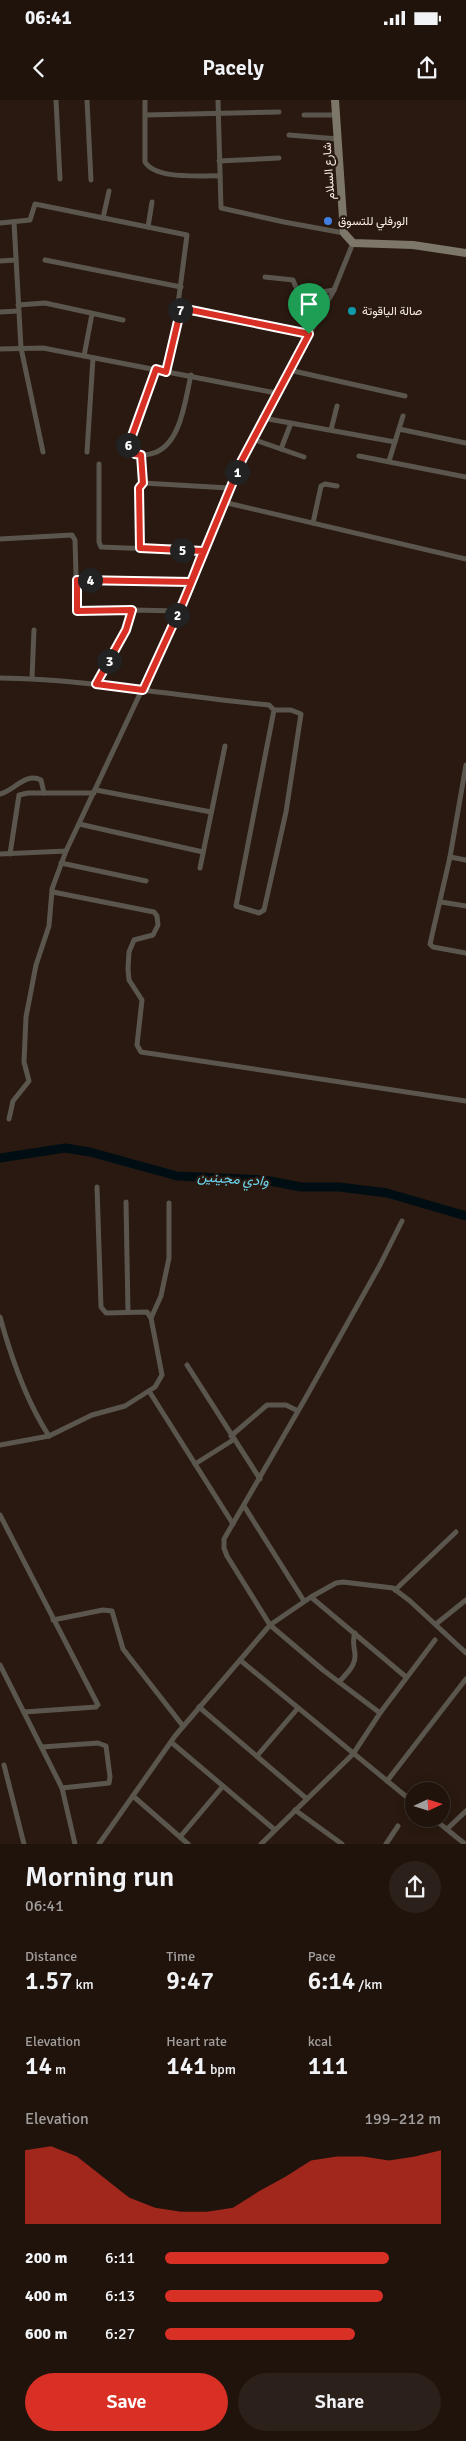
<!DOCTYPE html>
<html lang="en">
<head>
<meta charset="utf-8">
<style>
	body { margin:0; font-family:Signika,Vazirmatn,sans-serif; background:#2c201a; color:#f1f3f6; height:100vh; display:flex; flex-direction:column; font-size:19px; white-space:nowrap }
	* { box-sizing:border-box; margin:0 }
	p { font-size:16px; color:#a19e9d }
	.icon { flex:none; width:28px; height:28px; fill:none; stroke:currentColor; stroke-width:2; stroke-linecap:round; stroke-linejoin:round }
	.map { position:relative; height:1744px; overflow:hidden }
	.panel { display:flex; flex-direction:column; background:#1f130c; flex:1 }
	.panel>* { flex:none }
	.needle { width:32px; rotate:86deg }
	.tools { position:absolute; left:405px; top:1682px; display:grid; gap:10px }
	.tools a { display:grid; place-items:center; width:45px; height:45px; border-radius:50%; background:#1f130c; box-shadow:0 2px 12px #0003,0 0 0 1px #3c322d; font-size:25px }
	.pin { position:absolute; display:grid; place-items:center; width:42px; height:42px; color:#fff; margin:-51px -21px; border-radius:50% 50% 50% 0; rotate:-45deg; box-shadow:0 0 5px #0007 }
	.pin .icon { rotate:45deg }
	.km { position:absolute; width:25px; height:25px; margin:-12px; border-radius:50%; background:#222; color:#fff; font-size:14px; line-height:25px; text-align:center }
	.round { display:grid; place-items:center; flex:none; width:52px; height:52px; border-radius:26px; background:#2c201a }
	.overview { display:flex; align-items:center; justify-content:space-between; height:85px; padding:0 25px }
	h1 { font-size:28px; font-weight:600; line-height:38px }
	.figures { display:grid; grid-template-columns:repeat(3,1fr); gap:8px; height:85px; padding:5px 25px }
	.figures div { display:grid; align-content:center }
	.figures b { font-size:25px; font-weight:600 }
	.figures small { font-size:14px; font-weight:400 }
	.figures p { font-size:14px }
	.chart { height:140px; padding:10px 25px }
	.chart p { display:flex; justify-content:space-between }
	.chart svg { width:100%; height:90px; margin-top:5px; fill:#d93025; opacity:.7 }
	.cta { display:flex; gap:10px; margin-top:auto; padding:10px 25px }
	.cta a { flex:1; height:58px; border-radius:30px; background:#d93025; color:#fff; font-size:20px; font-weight:600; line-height:58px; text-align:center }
	.cta a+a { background:#2c201a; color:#f1f3f6 }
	ul { padding:0 25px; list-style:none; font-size:16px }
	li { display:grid; grid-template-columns:80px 60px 1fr; align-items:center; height:38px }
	li i { height:12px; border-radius:6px; background:#d93025 }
	.status { display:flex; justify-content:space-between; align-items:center; height:35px; padding:0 25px; background:#1f130c; direction:ltr }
	.status svg { height:14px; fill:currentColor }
	header { display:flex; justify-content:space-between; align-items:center; height:65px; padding:0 25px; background:#1f130c; font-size:22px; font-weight:600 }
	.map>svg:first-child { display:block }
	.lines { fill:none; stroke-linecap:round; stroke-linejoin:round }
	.river { stroke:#000e13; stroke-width:9 }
	.street { stroke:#5a564e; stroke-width:5 }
	.secondary { stroke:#7d776a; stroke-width:8 }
	.route-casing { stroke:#fff; stroke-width:10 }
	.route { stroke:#d93025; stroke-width:6 }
	.shop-dot { fill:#3f7fe0; stroke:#291910; stroke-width:2 }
	.culture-dot { fill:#0f9aa8; stroke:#291910; stroke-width:2 }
	.labels { text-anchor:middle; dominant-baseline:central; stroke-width:4.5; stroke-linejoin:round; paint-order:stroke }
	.street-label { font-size:12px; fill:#faefe8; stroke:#291910 }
	.poi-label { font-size:12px; fill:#faefe8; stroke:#291910; text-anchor:start }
	.water-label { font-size:14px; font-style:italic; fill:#6dd6ef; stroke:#291910 }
</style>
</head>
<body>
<div class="status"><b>06:41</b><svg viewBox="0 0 49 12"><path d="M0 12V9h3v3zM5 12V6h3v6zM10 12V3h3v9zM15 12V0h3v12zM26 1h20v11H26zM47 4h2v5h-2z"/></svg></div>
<header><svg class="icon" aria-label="back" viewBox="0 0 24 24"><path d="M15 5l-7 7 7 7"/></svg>Pacely<svg class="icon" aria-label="share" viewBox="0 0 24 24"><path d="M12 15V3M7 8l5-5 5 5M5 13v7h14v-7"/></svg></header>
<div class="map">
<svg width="466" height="1744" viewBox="0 0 466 1744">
	<rect width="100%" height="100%" fill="#291910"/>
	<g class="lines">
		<path class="river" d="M0,1058L65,1048L90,1052L177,1076L265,1080L301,1087H339L387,1093L466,1116"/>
		<g class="street">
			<path d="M56,0L60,79"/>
			<path d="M87,0L91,80"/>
			<path d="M145,0V62C156,80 200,75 220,76"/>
			<path d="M218,0L221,108L284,122L344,133"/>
			<path d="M145,15L279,12"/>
			<path d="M304,15H336"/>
			<path d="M289,35L338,39"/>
			<path d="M219,61L279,58"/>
			<path d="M103,118L109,91"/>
			<path d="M14,122L21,248L43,352"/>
			<path d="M0,123L30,120L35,104L187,135L178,204L181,207L166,272"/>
			<path d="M148,127L152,102"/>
			<path d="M45,160L181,187"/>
			<path d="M0,161L16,160"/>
			<path d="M265,177L293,180L298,192L303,195L334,190"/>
			<path d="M18,205L45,203L123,220"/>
			<path d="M181,207L309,234"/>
			<path d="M0,212L18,211"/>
			<path d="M0,249L43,248L276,293"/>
			<path d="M84,256L92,214"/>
			<path d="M156,269L128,344L132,352C138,356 144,356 150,354C181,348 185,300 191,275"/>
			<path d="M289,270L405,296"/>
			<path d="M263,318L395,342"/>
			<path d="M399,329L466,343"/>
			<path d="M331,330L337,306"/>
			<path d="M252,339L304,357"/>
			<path d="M281,349L291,323"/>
			<path d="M87,352L93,258"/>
			<path d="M359,356L466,377"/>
			<path d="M389,361L403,316"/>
			<path d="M99,364V442L101,447L203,451"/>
			<path d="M143,383L229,388"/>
			<path d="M223,402L466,459"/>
			<path d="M313,423L321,386L325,384L337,386"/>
			<path d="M0,439L72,435L75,440L77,511L132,510"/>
			<path d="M139,448V388L143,383L141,355"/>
			<path d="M77,480L191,482"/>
			<path d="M0,578C90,579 179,597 269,605L274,610H291L301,614L286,712L264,810L259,813L236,806L274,610"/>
			<path d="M32,578L34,530"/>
			<path d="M96,584L126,530L132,510L179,511"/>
			<path d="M466,665L450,757L430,844L433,847L466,853"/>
			<path d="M96,690L211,712"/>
			<path d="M0,694C14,691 25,672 41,680L44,693"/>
			<path d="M79,724L203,752"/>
			<path d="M66,751L52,789L53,792L154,812L157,816L158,825L153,835L134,840L129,852L128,869L129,880L142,900L137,945L141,952L466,1001"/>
			<path d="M0,754L66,751L179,511L242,360L276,293L334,190L353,143"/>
			<path d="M10,754L19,695L28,693H94"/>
			<path d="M450,757L466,760"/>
			<path d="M61,763L146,781"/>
			<path d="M200,768L225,646"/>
			<path d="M441,802L466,806"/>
			<path d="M9,1019L13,1001L29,981L24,962L26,917L36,865L49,826L52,790"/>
			<path d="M97,1087L101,1207L106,1213L147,1212L151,1218"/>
			<path d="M126,1102L128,1212"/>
			<path d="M0,1217C11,1257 26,1301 49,1336"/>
			<path d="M187,1265L260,1379"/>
			<path d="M149,1291L233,1424"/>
			<path d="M231,1336L267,1305H286L298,1311"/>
			<path d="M0,1345L49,1336L92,1315L125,1306L155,1287L162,1275L151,1218L161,1196L169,1158V1103"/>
			<path d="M195,1364L233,1340"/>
			<path d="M244,1406L304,1501"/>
			<path d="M0,1415L98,1605"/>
			<path d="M395,1490L456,1432"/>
			<path d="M311,1497L336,1483L343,1482L393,1488L410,1501L466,1553"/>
			<path d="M53,1520L103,1510L112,1511L123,1549L183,1626"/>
			<path d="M436,1524L466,1500"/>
			<path d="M240,1560L414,1703"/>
			<path d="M0,1565L62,1688L75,1744"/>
			<path d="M339,1582C346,1574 356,1566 355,1554C354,1546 352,1541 355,1533"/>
			<path d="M199,1607L307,1699"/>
			<path d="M24,1612L96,1607"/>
			<path d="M380,1613L323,1570L270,1525L311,1497L406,1577"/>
			<path d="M171,1642L275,1730"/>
			<path d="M42,1647L98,1643L106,1646L110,1677L109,1683L62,1688"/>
			<path d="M257,1656L298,1608"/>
			<path d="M4,1665L24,1744"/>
			<path d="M387,1681L466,1579"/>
			<path d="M133,1696L188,1744"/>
			<path d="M295,1710L342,1744"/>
			<path d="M434,1719L465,1744"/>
			<path d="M447,1729L466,1711"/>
			<path d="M180,1737L223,1686"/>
			<path d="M99,1744L175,1636L270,1525L227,1456L224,1448V1439L305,1299L380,1165L402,1121"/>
			<path d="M261,1744L353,1654L380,1613L435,1540"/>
			<path d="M386,1744L398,1726"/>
		</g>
		<path class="secondary" d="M335,0L344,133L353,143L413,145L466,153"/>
	</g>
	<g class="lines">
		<g class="route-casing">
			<path id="route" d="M309,234L242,360L182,505L143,590L96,584L126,530L132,510L77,511V480L191,482L203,451L140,448L139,388L143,383L141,355L135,354L128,347L156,269L166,272L181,208L309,234"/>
		</g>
		<use href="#route" class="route"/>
	</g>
	<circle class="shop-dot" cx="328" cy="121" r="5"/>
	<circle class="culture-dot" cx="352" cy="211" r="5"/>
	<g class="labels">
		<g class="street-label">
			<text transform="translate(329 71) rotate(-94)">شارع السلام</text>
		</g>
		<g class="poi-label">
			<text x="338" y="121">الورفلي للتسوق</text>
			<text x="362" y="211">صالة الياقوتة</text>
		</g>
		<g class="water-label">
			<text transform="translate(233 1079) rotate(4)">وادي مجينين</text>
		</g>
	</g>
</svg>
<div class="tools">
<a><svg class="needle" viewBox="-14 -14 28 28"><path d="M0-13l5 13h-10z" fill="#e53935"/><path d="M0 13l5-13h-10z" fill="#a19e9d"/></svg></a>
</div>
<div class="pin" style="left:309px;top:234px;background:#1e9e55"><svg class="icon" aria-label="arrive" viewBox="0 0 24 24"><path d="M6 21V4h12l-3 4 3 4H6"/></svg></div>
<b class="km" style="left:237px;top:372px">1</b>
<b class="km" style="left:177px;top:515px">2</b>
<b class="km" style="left:109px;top:561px">3</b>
<b class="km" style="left:90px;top:480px">4</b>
<b class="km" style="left:182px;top:450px">5</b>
<b class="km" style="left:128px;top:345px">6</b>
<b class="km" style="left:180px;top:210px">7</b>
</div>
<section class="panel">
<div class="overview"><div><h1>Morning run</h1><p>06:41</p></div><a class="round"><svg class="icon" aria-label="share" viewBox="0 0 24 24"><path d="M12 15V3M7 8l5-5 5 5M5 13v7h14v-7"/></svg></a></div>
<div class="figures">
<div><p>Distance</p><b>1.57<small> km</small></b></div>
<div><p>Time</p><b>9:47</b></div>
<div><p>Pace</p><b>6:14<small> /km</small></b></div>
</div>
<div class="figures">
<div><p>Elevation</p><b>14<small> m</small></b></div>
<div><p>Heart rate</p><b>141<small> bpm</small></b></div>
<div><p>kcal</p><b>111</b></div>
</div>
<div class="chart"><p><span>Elevation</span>199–212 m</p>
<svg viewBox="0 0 160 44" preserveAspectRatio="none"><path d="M0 44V8L10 6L20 11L30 21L40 31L50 36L60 38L70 38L80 36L90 28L100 21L110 13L120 11L130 11L140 13L150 11L160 8V44z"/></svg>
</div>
<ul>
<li><b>200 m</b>6:11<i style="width:81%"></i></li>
<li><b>400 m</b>6:13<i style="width:79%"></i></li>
<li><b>600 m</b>6:27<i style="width:69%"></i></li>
</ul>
<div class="cta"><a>Save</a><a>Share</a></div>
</section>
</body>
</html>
